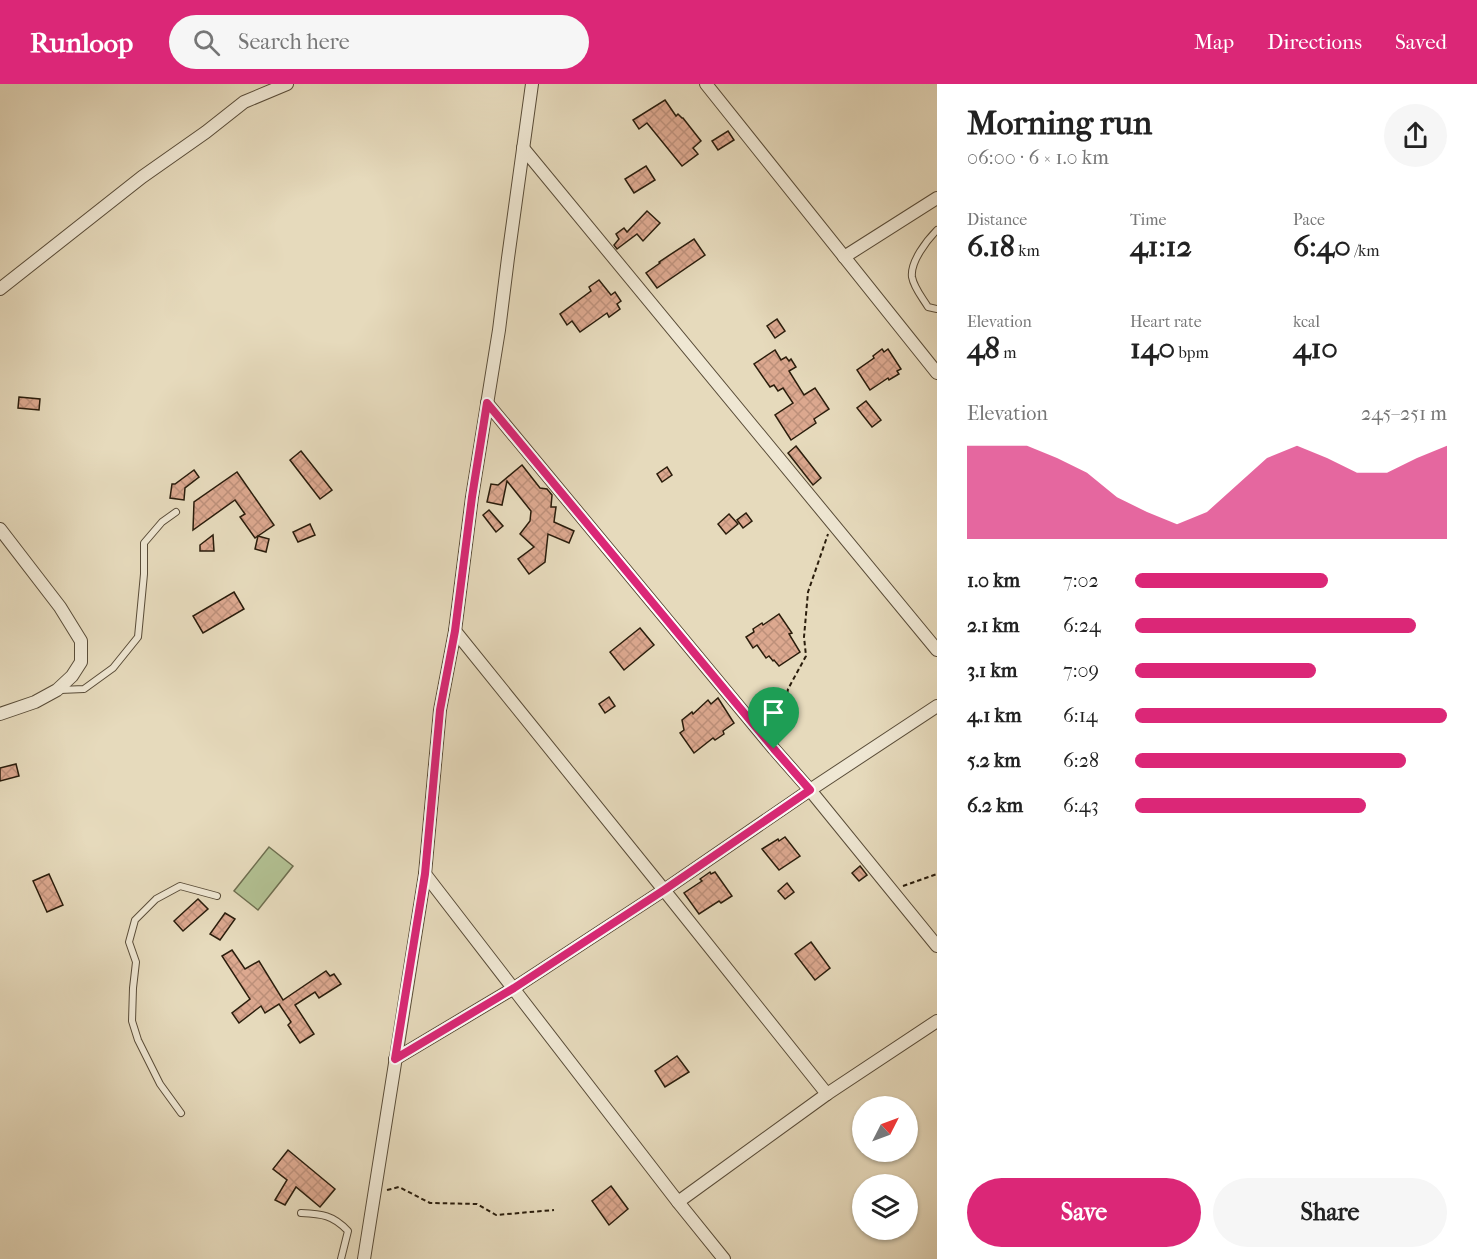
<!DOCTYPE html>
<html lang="en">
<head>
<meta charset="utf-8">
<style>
	body { margin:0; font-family:"IM FELL French Canon",serif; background:#f6f6f6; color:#222; height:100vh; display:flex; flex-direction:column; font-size:22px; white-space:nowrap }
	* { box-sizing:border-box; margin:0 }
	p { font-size:20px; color:#767676 }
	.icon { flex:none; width:33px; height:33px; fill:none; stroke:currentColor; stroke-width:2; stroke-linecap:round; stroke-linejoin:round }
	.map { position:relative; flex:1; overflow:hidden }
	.details { display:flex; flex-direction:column; background:#fff; width:540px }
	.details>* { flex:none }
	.needle { width:39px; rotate:48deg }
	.buttons { position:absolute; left:852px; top:1012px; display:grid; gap:12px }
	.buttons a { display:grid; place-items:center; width:66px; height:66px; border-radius:50%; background:#fff; box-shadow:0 2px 4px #0004; font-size:30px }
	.pin { position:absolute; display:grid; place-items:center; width:51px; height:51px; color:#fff; margin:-62px -26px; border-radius:50% 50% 50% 0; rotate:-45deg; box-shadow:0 0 6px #0007 }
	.pin .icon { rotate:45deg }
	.round { display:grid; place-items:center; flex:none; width:63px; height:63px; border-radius:32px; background:#f6f6f6 }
	.head { display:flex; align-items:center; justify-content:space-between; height:102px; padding:0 30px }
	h1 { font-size:33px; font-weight:700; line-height:45px }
	.metrics { display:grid; grid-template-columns:repeat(3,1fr); gap:9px; height:102px; padding:6px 30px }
	.metrics div { display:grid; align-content:center }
	.metrics b { font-size:30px; font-weight:700 }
	.metrics small { font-size:16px; font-weight:400 }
	.metrics p { font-size:16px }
	.chart { height:168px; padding:12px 30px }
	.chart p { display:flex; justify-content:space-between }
	.chart svg { width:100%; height:108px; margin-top:6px; fill:#db2777; opacity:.7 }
	.action { display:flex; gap:12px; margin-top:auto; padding:12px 30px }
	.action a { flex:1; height:69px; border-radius:36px; background:#db2777; color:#fff; font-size:24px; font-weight:700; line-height:69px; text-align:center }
	.action a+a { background:#f6f6f6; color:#222 }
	ul { padding:0 30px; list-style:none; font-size:20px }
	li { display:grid; grid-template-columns:96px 72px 1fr; align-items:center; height:45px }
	li i { height:15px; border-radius:8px; background:#db2777 }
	header { display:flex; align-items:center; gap:36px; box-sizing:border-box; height:84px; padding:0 30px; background:#db2777; color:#fff }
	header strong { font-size:28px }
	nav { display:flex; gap:33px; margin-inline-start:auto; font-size:21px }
	.search { width:420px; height:54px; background:#f6f6f6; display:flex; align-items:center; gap:15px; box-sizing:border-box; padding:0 21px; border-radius:33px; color:#767676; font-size:22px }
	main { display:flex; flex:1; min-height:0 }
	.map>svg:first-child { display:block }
	.green { fill:#b2c092; stroke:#6e6e4f; stroke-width:1.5 }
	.building { fill:url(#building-cross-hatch); stroke:#2a1d0c; stroke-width:1.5 }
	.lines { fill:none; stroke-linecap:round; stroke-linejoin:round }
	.lane-casing { stroke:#594c38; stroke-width:8 }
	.street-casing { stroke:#594c38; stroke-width:14 }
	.path { stroke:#2a1d0c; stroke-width:2; stroke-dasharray:4.5 3; stroke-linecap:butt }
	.lane { stroke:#efe7d3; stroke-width:6 }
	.street { stroke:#efe7d3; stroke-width:12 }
	.route-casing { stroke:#fff; stroke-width:12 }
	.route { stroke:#db2777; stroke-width:8 }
</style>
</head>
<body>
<header>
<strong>Runloop</strong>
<div class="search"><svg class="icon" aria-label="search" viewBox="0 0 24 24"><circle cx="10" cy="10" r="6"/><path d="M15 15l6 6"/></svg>Search here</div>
<nav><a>Map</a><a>Directions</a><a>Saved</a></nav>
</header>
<main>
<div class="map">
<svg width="937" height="1175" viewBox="0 0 937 1175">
	<defs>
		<pattern id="building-cross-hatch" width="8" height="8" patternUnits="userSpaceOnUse" patternTransform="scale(1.5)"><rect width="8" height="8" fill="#dca88f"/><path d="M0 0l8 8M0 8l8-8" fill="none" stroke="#bd907a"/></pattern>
	</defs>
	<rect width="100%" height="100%" fill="#e6dabc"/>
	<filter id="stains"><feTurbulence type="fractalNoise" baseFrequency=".00333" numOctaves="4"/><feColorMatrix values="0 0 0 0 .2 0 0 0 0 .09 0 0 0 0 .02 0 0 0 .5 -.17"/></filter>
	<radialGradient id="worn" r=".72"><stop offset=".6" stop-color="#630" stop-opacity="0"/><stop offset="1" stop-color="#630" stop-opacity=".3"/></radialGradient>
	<path class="green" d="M269,763L293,782L258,826L234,807Z"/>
	<g class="building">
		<path d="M665,16L676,32L678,30L682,34H683L701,57L693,64L698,70L682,82L647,39L639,45L633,36Z"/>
		<path d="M728,47L734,56L718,66L712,57Z"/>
		<path d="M646,82L655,96L634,109L625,95Z"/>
		<path d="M647,127L660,139L643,157L637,150L617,165L614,161L619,155L616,150L624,144L627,148Z"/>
		<path d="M694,155L705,171L657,204L646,189L660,179L659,178Z"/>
		<path d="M599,196L611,211L615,208L621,217L617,220L620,225L609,233L607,229L580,248L572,237L567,241L560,230L591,207L589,203Z"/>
		<path d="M777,235L785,247L775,254L767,242Z"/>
		<path d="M882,265L884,268L888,265L901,285L897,287L899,290L889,296L888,294L870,306L857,286L874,274L873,272Z"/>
		<path d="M775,266L781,276L786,273L789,277L791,275L796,283L789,287L804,311L815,304L829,325L814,335L816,339L791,356L775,331L793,319L783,304L778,307L774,301L770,303L754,280Z"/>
		<path d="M19,313L40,315L39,326L18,324Z"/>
		<path d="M866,317L881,336L872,343L857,324Z"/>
		<path d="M796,362L821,394L813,401L788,369Z"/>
		<path d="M301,367L332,406L320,415L290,376Z"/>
		<path d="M522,381L540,404L547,405L552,411L551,423H556L554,438L574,447L569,459L548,450L545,478L529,490L518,475L534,463L520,450L530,437L531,427L507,397L502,421L487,418L491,400L498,401Z"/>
		<path d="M667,383L672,391L662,398L657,390Z"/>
		<path d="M194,386L199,393L185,404L184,416L170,414L172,400H175Z"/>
		<path d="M237,388L274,441L255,454L240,433L245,430L235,416L193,446L194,418Z"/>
		<path d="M489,426L503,442L496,448L483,431Z"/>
		<path d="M746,429L752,437L743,444L737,436Z"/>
		<path d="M729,430L738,440L726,450L718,440Z"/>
		<path d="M310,440L315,451L298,458L293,448Z"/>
		<path d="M213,451L214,467H200V461Z"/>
		<path d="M258,452L269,455L266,468L255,465Z"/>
		<path d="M234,508L244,525L203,549L193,532Z"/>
		<path d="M779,530L792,549L789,550L800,568L779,582L774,576L773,577L769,572L766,574L757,561L753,564L746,553L754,548L753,545L762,539L763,541Z"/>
		<path d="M640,544L654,561L624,586L610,568Z"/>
		<path d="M609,613L615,622L605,629L599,620Z"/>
		<path d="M718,614L734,639L723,647L724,650L715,656L713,654L694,669L680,649L684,646L682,636L692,628L693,630L708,616L711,620Z"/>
		<path d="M16,680L19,692L0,697V684Z"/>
		<path d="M785,753L800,772L779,786L762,765L778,755L779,757Z"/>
		<path d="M860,782L867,791L859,797L852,789Z"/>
		<path d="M710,788L711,790L715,788L732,812L721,819L719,817L699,830L684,809L702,797L700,795Z"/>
		<path d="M49,790L63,821L47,828L33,797Z"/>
		<path d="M787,799L794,808L785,815L778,807Z"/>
		<path d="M198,815L208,825L183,847L174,837Z"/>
		<path d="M225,829L235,835L220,856L210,850Z"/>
		<path d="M811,858L830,884L815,896L795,870Z"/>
		<path d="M232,866L245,885L259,877L283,916L326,887L330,892L334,890L341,900L319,914L315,908L295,921L314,950L300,959L288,941L291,938L279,920L265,929L261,922L239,939L232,929L250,915L222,872Z"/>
		<path d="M677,972L689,988L665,1003L655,987Z"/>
		<path d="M288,1066L335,1105L320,1123L296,1103L285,1121L275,1116L287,1096L273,1085Z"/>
		<path d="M611,1102L628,1125L609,1141L592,1117Z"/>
	</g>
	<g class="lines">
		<g class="lane-casing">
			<g id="lane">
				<path d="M937,146C927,156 910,178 912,193C914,204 922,213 928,223L937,225"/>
				<path d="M60,606L84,605L113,584L138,553L144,490V459L162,438L176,428"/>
				<path d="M181,1029L160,1000L138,956L132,937L133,904L136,878L129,858L135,836L156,815L180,802L217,812"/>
				<path d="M301,1129C322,1130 333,1131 348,1147L341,1175"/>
			</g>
		</g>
		<g class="street-casing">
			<g id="street">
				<path d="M706,0L937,289"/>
				<path d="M523,64L937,566"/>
				<path d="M844,173L937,114"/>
				<path d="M0,205L142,93L206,48L244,18L287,0"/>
				<path d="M487,319L774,665L810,706L937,862"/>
				<path d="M0,445L60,523L81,557V578L72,592L57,606L35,618L0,630"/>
				<path d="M455,547L664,806L827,1010"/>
				<path d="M425,790L678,1118L724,1175"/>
				<path d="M395,975L514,904L664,806L810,706L937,622"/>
				<path d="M678,1118L827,1010L937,937"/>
				<path d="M364,1175L425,790L440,626L455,547L472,413L499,246L508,174L532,0"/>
			</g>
		</g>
		<g class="path">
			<path d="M777,653L784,627L788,605L806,572L804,553L808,508L828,450"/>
			<path d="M903,802L937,790"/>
			<path d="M387,1106L399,1103L430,1119L477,1120L496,1131L554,1126"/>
		</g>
		<use href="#lane" class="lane"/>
		<use href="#street" class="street"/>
	</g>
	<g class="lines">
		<g class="route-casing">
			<path id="route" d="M487,319L774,665L810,706L664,806L514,904L395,975L425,790L440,626L455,547L472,413Z"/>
		</g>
		<use href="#route" class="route"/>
	</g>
	<rect width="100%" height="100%" filter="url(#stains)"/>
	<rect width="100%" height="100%" fill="url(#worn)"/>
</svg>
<div class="buttons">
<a><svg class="needle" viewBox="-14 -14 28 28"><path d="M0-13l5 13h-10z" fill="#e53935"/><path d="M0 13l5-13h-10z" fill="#767676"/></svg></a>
<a><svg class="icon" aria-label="layers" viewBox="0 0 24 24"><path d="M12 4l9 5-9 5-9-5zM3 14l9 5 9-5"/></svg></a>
</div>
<div class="pin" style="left:774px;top:665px;background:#1e9e55"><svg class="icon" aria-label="arrive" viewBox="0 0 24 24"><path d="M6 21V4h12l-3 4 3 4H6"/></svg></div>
</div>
<section class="details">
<div class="head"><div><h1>Morning run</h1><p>06:00 · 6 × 1.0 km</p></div><a class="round"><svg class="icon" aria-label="share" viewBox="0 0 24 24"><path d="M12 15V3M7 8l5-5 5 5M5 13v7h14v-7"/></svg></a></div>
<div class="metrics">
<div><p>Distance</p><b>6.18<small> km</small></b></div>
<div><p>Time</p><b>41:12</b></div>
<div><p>Pace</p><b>6:40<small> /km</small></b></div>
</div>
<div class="metrics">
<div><p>Elevation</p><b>48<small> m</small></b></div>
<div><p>Heart rate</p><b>140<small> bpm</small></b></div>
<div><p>kcal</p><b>410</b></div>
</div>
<div class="chart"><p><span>Elevation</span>245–251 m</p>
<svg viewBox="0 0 160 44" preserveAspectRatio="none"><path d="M0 44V6L10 6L20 6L30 11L40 17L50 27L60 33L70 38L80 33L90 22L100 11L110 6L120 11L130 17L140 17L150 11L160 6V44z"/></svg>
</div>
<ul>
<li><b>1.0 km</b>7:02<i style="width:62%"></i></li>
<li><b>2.1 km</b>6:24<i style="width:90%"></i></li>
<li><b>3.1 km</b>7:09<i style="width:58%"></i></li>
<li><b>4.1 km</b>6:14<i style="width:100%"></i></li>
<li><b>5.2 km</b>6:28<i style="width:87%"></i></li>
<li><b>6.2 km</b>6:43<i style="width:74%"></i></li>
</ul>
<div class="action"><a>Save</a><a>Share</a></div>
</section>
</main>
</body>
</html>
